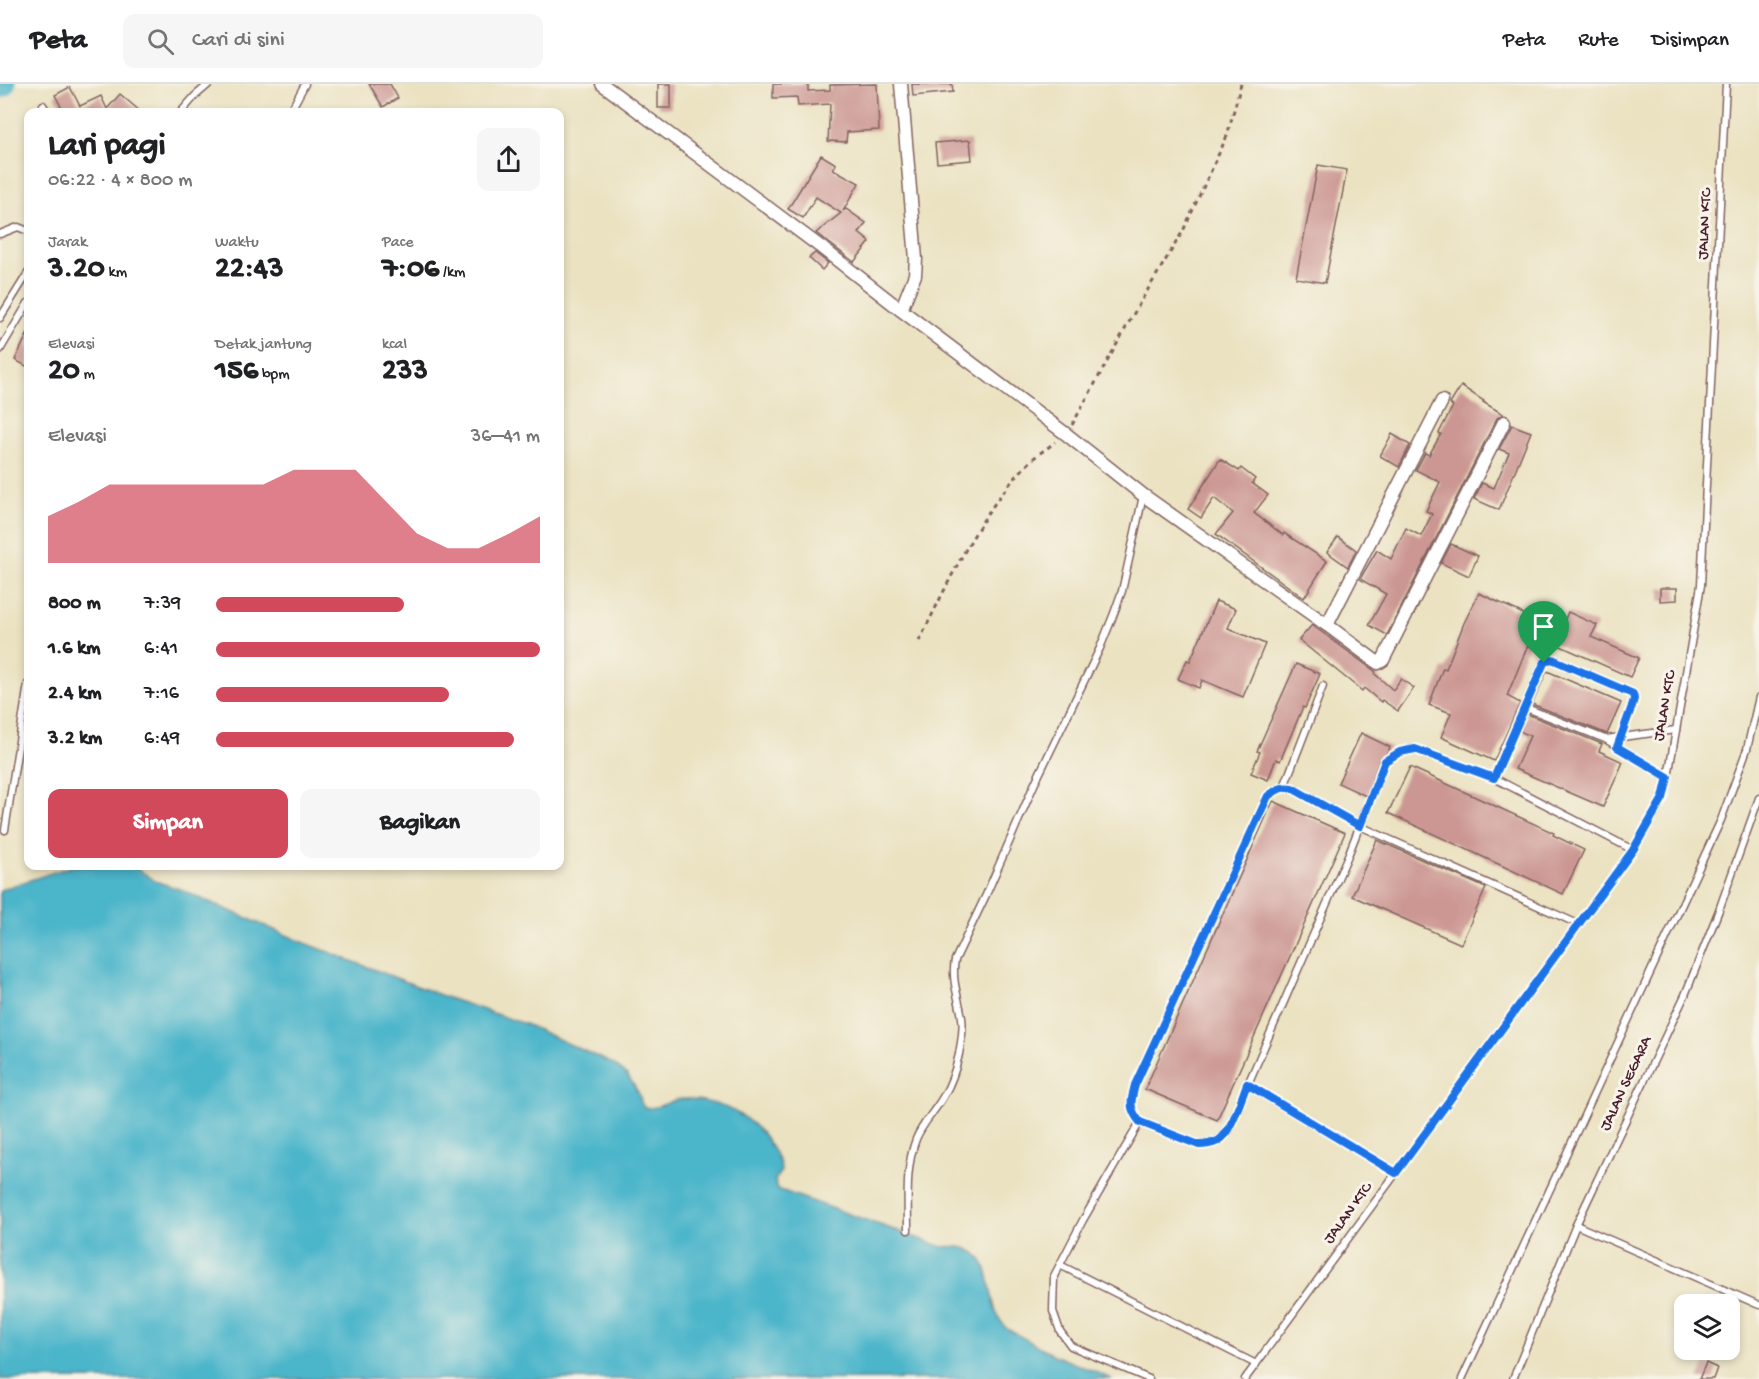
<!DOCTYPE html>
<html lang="id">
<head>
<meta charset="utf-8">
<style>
	body { margin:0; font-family:"Gochi Hand",sans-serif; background:#f6f6f6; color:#202124; height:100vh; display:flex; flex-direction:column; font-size:22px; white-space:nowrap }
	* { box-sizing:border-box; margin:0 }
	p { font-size:20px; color:#757577 }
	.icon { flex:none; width:33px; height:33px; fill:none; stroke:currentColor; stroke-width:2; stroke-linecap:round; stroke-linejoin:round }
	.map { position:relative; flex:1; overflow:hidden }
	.panel { position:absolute; left:24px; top:24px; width:540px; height:762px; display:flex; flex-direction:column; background:#fff; border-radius:12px; box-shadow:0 3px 9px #0003 }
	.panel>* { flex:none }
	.tools { position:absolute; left:1674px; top:1210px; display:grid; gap:12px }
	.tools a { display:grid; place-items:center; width:66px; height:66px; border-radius:12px; background:#fff; box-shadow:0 3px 9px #0003; font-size:30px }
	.pin { position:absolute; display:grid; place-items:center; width:51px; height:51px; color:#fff; margin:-62px -26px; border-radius:50% 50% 50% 0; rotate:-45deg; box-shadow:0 0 6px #0007 }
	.pin .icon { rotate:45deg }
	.round { display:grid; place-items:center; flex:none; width:63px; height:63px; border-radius:12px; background:#f6f6f6 }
	.head { display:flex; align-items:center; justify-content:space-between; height:102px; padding:0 24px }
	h1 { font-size:33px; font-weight:800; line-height:45px }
	.stats { display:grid; grid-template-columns:repeat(3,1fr); gap:9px; height:102px; padding:6px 24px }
	.stats div { display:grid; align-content:center }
	.stats b { font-size:30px; font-weight:800 }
	.stats small { font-size:16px; font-weight:400 }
	.stats p { font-size:16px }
	.chart { height:168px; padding:12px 24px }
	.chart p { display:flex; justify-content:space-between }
	.chart svg { width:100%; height:108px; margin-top:6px; fill:#d1495b; opacity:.7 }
	.action { display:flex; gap:12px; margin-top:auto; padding:12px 24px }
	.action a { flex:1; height:69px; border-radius:12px; background:#d1495b; color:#fff; font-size:24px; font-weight:800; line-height:69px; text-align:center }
	.action a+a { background:#f6f6f6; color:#202124 }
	ul { padding:0 24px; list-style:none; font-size:20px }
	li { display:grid; grid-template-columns:96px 72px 1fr; align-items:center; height:45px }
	li i { height:15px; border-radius:8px; background:#d1495b }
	header { display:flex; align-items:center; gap:36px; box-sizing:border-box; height:84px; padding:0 30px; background:#fff; border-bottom:2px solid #e0e0e0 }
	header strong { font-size:28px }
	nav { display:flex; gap:33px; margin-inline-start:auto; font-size:21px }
	.search { width:420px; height:54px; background:#f6f6f6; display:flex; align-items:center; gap:15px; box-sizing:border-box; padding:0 21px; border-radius:12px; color:#757577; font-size:22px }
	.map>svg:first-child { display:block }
	.water { fill:#4cb5ca; stroke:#4b6a7a; stroke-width:1.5 }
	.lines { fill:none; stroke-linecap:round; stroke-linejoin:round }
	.river { stroke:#4cb5ca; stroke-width:27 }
	.building { fill:#cc9793 }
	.lane-casing { stroke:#826360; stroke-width:9 }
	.street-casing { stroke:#826360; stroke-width:15 }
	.path { stroke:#826360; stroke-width:3; stroke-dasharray:4.5 4.5; stroke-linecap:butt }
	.lane { stroke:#fff; stroke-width:6 }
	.street { stroke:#fff; stroke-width:12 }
	.route-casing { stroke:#fff; stroke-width:12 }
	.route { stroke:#1a73e8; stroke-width:8 }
	.labels { text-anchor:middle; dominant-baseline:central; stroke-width:6; stroke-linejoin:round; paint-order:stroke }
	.street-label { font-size:16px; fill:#4a1f2b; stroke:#f7f3e8 }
</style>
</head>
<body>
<header>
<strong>Peta</strong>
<div class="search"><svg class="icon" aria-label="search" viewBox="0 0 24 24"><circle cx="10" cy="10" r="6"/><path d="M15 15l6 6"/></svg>Cari di sini</div>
<nav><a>Peta</a><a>Rute</a><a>Disimpan</a></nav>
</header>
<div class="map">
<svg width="1759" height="1295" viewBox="0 0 1759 1295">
	<rect width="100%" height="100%" fill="#f7f3e8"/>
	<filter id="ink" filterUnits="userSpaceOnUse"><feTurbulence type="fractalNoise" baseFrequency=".0167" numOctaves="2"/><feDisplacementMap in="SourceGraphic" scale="12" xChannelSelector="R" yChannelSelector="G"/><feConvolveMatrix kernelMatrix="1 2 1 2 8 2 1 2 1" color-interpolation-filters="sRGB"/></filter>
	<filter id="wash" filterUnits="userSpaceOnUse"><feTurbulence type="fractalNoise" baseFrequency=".008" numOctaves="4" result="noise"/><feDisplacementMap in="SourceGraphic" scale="24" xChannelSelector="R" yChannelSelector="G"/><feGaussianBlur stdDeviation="1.35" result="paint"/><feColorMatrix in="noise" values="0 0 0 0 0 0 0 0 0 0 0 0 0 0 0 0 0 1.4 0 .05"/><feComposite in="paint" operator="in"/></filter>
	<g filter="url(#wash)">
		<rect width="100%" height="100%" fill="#ebe2c1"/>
		<path class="water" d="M72,782H134L155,797L179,805L300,857L448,914L525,940L613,980L627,991L633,1000L639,1010L642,1021L645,1024C661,1025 667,1017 680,1015C688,1014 696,1016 703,1017C734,1023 758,1038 773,1066C777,1073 781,1079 781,1087L775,1095L776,1102L780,1106L943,1163C1006,1157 978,1217 1007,1245L1054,1271L1112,1295H0V806Z"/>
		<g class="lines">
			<path class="river" d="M0,1L2,0"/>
		</g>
		<g id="blocks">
			<g class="building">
				<path d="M369,0H390L398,14L383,23Z"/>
				<rect x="658" y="0" width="13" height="24"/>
				<path d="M773,0H808V7L830,6V1L877,0L879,46L847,48L846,58L828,57L830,20L798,22L797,13L773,14Z"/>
				<path d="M912,0H952L953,8L913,12Z"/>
				<path d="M70,3L80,22L101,12L107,25L120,10L141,28H64L55,11Z"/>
				<path d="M970,56L972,76L937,79L935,59Z"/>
				<path d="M821,71L836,80L833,85L859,99L843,127L846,125L866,139L859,149L870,158L854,178L816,149L841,129L816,113L803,134L788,125Z"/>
				<path d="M1318,81L1347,86L1325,199L1296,194Z"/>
				<path d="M815,169L828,179L822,186L809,174Z"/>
				<path d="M28,249V283L15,276Z"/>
				<path d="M1461,302L1484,317L1483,318L1503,330L1497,334L1387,551L1369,541L1386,510L1360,495L1377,466L1391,475L1406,444L1421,452L1432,430L1426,427L1440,398L1416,386L1425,369L1429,371L1441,350L1439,349L1453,322L1450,320Z"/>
				<path d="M1512,341L1531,348L1499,426L1474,415L1482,399L1494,404L1509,369L1499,365Z"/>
				<path d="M1392,350L1410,361L1399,383L1380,372Z"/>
				<path d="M1220,375L1239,387L1241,384L1255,395L1252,399L1268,411L1254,429L1283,451L1284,449L1327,477L1304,514L1216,450L1233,429L1214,414L1201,434L1188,425Z"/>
				<path d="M1338,453L1356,466L1348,483L1327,468Z"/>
				<path d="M1451,460L1478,472L1469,492L1441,479Z"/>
				<path d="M1660,504H1677V516L1660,517Z"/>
				<path d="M1479,509L1560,547L1568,528L1597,541L1591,553L1639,574L1630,593L1547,556L1542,568L1528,561L1507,612L1520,619L1494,677L1441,653L1451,629L1429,621L1443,584L1446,585L1464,539Z"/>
				<path d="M1216,517L1236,525L1228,544L1265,560L1243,613L1202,596L1199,604L1178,595L1187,576L1190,577Z"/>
				<path d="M1312,541L1376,588L1375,590L1393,606L1401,595L1414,604L1398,627L1382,616L1381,618L1364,604L1362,607L1299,556Z"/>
				<path d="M1296,580L1320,590L1305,624L1303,623L1280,677L1276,675L1268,696L1251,689L1260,668L1257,667Z"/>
				<path d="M1547,587L1621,619L1607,650L1532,620Z"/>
				<path d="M1527,630L1602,660L1599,667L1623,678L1603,723L1515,685L1530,652L1520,647Z"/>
				<path d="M1361,649L1390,663L1387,670L1380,675L1366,712L1338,699Z"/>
				<path d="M1410,683L1554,749L1553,751L1584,766L1563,810L1388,729Z"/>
				<path d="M1273,717L1345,749L1217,1036L1145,1005Z"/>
				<path d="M1377,756L1486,804L1461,860L1352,812Z"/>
				<path d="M1706,1279L1717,1284L1713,1295H1699Z"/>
			</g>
		</g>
	</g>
	<g filter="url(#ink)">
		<use href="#blocks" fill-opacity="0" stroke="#826360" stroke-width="1.5"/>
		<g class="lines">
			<g class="lane-casing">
				<g id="lane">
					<path d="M43,21L47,28"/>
					<path d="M181,28L195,12L209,0"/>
					<path d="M290,28L305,0"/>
					<path d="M0,150L18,143L28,147"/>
					<path d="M0,234L28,189"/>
					<path d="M0,266L28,219"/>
					<path d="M1524,623L1543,579L1548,575H1552L1633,610L1634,615L1632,622L1617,663"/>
					<path d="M1606,655L1676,646"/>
					<path d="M1494,694L1633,766"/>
					<path d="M1284,703L1323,602"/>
					<path d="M5,746L28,600"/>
					<path d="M1578,840L1360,742L1292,704C1281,702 1276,706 1268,713L1135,1001C1130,1017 1128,1024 1140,1038L1199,1061C1211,1061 1219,1057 1227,1048L1349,769L1385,677L1400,668L1415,665L1494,694L1524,623L1605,655L1668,693"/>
					<path d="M1247,1001L1396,1089"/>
					<path d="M1140,1038L1083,1136L1054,1192L1053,1227L1060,1247L1071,1262L1149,1295"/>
					<path d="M1576,1141L1759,1221"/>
					<path d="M908,1146C908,1116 905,1084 916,1055C922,1040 935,1027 943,1013C951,1000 956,985 959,970C961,958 964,946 962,934C959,914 951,896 955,876L986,811L1034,701L1100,564L1113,532L1122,507L1143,412"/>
					<path d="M1060,1181L1256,1280"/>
					<path d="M1245,1295L1633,766L1656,728L1663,714L1668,693L1701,501L1726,0"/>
					<path d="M1462,1295L1721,736L1747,665L1759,613"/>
					<path d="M1513,1295L1576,1141L1685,911L1719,826L1759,714"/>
				</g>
			</g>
			<g class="street-casing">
				<g id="street">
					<path d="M602,0L822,164L901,226L1066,350L1143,411L1327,541L1378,579L1383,576L1504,338"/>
					<path d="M901,0L916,175L915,191L901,226"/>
					<path d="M1327,541L1442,317"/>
				</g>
			</g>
			<g class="path">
				<path d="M1072,341L1138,222L1183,147L1227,52L1241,0"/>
				<path d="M919,557C951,494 979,428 1030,378C1037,370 1047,365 1055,358"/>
			</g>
			<use href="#lane" class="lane"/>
			<use href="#street" class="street"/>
		</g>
	</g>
	<g class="lines" filter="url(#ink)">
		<g class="route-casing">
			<path id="route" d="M1552,575L1633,610L1634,615L1632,622L1617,663L1668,693L1663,714L1633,766L1396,1089L1247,1000C1241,1015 1231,1049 1218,1057C1211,1060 1206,1061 1199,1061L1140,1038C1128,1024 1131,1017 1135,1001L1268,712C1277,706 1281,702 1292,704L1360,742L1385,677L1400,668L1415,665L1494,694L1544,579L1548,576Z"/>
		</g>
		<use href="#route" class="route"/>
	</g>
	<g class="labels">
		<g class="street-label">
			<text transform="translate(1706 140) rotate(-87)">JALAN KTC</text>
			<text transform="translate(1666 622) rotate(-80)">JALAN KTC</text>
			<text transform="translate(1627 1000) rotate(-65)">JALAN SEGARA</text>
			<text transform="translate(1349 1130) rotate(-54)">JALAN KTC</text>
		</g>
	</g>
</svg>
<div class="tools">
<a><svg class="icon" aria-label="layers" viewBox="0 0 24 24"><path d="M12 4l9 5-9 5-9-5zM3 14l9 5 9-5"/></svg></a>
</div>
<div class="pin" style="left:1544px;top:579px;background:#1e9e55"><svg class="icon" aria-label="arrive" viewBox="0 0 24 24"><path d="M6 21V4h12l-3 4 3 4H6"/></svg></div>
<section class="panel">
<div class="head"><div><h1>Lari pagi</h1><p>06:22 · 4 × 800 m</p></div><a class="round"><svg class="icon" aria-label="share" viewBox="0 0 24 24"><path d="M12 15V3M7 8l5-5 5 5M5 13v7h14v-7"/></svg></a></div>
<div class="stats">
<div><p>Jarak</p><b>3.20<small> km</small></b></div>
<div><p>Waktu</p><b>22:43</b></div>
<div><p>Pace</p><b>7:06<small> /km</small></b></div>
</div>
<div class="stats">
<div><p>Elevasi</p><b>20<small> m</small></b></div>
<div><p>Detak jantung</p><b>156<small> bpm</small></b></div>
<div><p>kcal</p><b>233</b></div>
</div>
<div class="chart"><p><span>Elevasi</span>36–41 m</p>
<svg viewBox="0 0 160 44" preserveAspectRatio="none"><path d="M0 44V25L10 19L20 12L30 12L40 12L50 12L60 12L70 12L80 6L90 6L100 6L110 19L120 32L130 38L140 38L150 32L160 25V44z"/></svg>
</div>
<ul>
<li><b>800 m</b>7:39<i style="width:58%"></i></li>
<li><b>1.6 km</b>6:41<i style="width:100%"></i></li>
<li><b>2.4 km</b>7:16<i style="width:72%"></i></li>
<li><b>3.2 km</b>6:49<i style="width:92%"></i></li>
</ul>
<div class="action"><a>Simpan</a><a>Bagikan</a></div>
</section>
</div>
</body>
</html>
